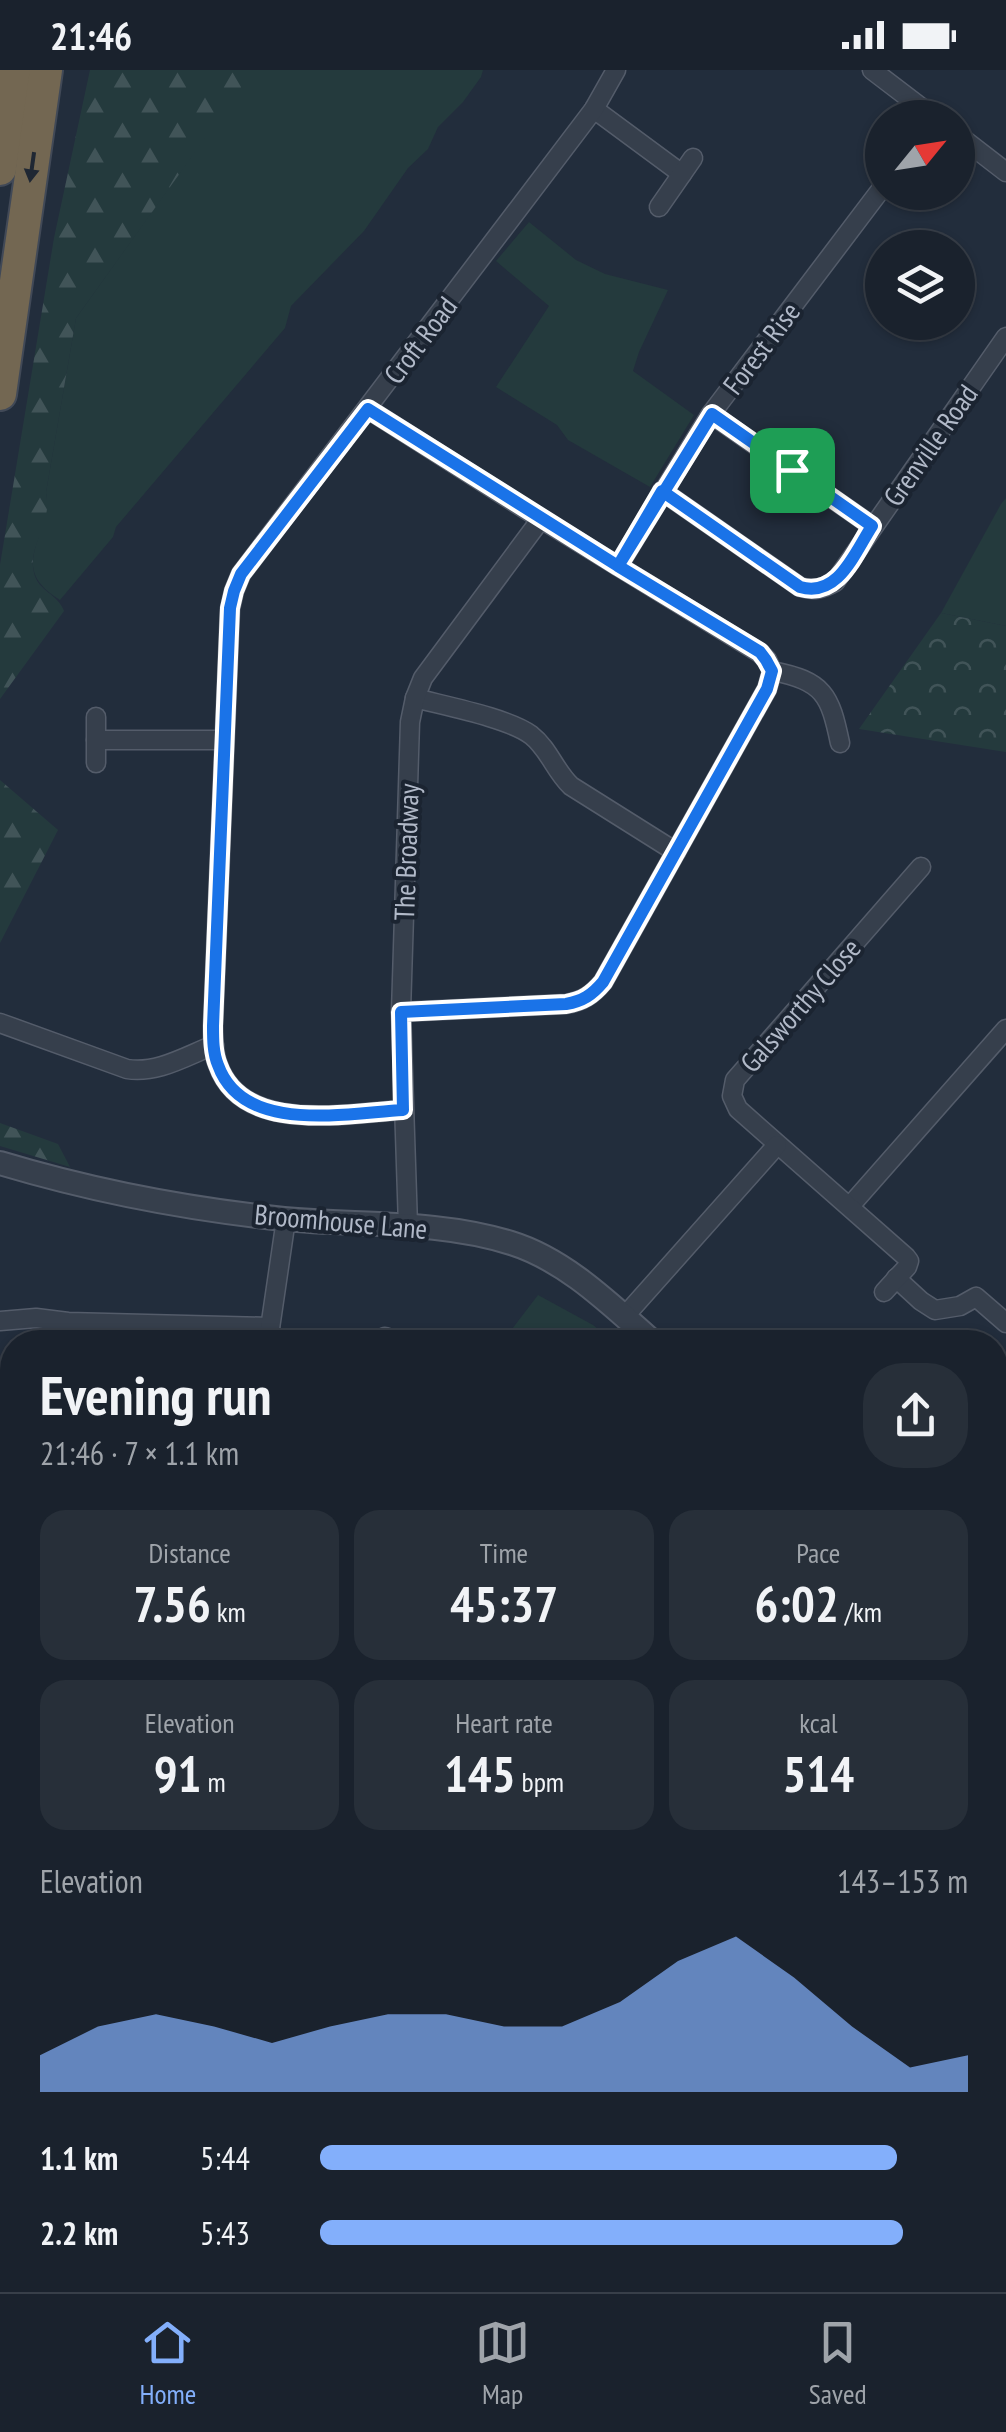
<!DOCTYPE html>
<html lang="en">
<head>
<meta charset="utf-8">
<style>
	body { margin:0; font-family:"PT Sans Narrow",sans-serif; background:#272f39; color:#f1f3f6; height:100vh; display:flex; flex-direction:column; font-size:38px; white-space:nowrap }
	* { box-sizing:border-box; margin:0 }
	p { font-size:32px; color:#9fa4aa }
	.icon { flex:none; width:55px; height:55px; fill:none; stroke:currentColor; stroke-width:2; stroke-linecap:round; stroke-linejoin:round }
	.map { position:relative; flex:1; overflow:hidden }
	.side { position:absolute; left:0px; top:1260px; width:1008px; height:962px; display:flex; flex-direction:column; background:#1a222d; border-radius:40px 40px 0 0; box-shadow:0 2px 8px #0004,0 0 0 2px #383f49 }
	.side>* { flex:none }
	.needle { width:65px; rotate:60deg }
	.fabs { position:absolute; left:865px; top:30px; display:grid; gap:20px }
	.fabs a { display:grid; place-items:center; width:110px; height:110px; border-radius:50%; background:#1a222d; box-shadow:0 2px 8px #0004,0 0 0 2px #383f49; font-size:50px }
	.pin { position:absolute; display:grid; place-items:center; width:85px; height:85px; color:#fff; margin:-42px; border-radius:20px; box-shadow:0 5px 15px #0006 }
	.round { display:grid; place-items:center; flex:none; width:105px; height:105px; border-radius:40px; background:#272f39 }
	.summary { display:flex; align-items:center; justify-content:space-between; height:170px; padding:0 40px }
	h1 { font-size:55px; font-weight:700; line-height:75px }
	.metrics { display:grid; grid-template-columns:repeat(3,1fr); gap:15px; height:170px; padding:10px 40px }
	.metrics div { display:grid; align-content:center; border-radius:25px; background:#272f39; text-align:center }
	.metrics b { font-size:50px; font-weight:700 }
	.metrics small { font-size:28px; font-weight:400 }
	.metrics p { font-size:28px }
	.chart { height:280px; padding:20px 40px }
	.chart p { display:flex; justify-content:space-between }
	.chart svg { width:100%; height:180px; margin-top:10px; fill:#83affb; opacity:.7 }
	ul { padding:0 40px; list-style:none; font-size:32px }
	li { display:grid; grid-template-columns:160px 120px 1fr; align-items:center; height:75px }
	li i { height:25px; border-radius:12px; background:#83affb }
	.status { display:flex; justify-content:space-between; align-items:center; height:70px; padding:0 50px; background:#1a222d; direction:ltr }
	.status svg { height:28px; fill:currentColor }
	.menu { display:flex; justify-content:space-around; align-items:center; height:140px; border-top:2px solid #383f49; background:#1a222d; font-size:28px; color:#9fa4aa }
	.menu a { display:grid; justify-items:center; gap:5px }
	.menu .on { color:#83affb }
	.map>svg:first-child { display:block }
	.green { fill:#243a3d }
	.forest { fill:url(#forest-firs) }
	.park { fill:url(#park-crowns) }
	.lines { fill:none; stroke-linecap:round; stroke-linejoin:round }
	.minor-casing { stroke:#545c6a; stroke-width:21 }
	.tertiary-casing { stroke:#545c6a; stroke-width:26 }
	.motorway-casing { stroke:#414957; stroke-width:36 }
	.minor { stroke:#363f4c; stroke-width:18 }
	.tertiary { stroke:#363f4c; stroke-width:22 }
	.motorway { stroke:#736752; stroke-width:32 }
	.oneway { fill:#1f2733 }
	.route-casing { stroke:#fff; stroke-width:20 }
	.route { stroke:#1a73e8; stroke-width:12 }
	.labels { text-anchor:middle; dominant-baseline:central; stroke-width:8; stroke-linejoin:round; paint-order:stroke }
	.street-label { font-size:28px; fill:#b1b9c8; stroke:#1b2431 }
</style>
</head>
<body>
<div class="status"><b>21:46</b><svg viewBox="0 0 49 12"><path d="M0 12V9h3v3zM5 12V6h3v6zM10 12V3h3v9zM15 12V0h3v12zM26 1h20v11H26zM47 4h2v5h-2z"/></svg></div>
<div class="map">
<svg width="1006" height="2222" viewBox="0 0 1006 2222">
	<defs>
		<pattern id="forest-firs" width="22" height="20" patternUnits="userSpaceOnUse" patternTransform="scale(2.5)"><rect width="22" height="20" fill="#243a3d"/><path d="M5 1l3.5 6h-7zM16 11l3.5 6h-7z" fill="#415458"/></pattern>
		<pattern id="park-crowns" width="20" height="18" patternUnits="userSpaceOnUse" patternTransform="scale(2.5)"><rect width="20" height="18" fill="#243a3d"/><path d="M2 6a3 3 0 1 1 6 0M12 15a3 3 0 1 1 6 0" fill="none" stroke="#415458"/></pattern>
	</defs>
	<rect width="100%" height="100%" fill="#222d3c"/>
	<g class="green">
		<path d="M253,0H483L481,7L463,32L438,57L428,79L408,98L364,161L291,236L285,258L116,457L113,467L60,530C6,497 50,470 46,422L76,248Z"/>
		<path d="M529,152L576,190L605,204L668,220L639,282L633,301L694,345L650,417L568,370L557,355L496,317L549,236L496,191Z"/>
		<path d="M1006,428V556L941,543L1001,434Z"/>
		<path d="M538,1225L593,1255L614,1272H502Z"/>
		<path d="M995,1542L1006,1544V1663L1001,1671L995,1669Z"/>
	</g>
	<g class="forest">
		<path d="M90,0H254L76,248L46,422C46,428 48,433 47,439C45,461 28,481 34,503C38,521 58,524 64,541L0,629V495L54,168Z"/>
		<path d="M0,710L58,760L0,873Z"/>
		<path d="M0,1053L58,1074L70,1097L0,1076Z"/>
	</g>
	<path class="park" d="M941,543L1006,556V682L859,659Z"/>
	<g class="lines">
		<g class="minor-casing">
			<g id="minor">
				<path d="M872,0L935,48"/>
				<path d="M594,39L682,104"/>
				<path d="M958,65L1006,102"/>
				<path d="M659,137L693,88"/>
				<path d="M368,339L541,449L760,583L767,590L772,601C824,611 830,625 840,673"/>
				<path d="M711,344L872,456"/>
				<path d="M662,421L800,517C814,521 822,519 835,512L1006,267"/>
				<path d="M618,496L711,344L882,118"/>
				<path d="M415,628C445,636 508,648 531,665C549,679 555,701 571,716L676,782"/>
				<path d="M96,670H224"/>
				<path d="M96,693V647"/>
				<path d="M401,942L566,934C583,931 592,925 603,912L767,619L772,601"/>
				<path d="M0,953L127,999C157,1004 186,986 214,975"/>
				<path d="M403,1040C346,1043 243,1065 218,995C213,983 213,969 213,956L230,539L234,521L241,504L594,39L616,0"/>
				<path d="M850,1136L1006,959"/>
				<path d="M408,1156L401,942L410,652L415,628L423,608L541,449"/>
				<path d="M896,1208L921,1231L935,1240L960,1236L976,1227L1006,1253"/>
				<path d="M884,1222L907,1197L909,1191L906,1187L738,1039L732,1026L735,1010L921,797"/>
				<path d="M624,1247L777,1075"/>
				<path d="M0,1251L36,1248L68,1252L270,1257"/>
				<path d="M268,1272L286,1149"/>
				<path d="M375,1272L385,1267L400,1272"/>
				<path d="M995,1422L1006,1432"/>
				<path d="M995,1691L1006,1694"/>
				<path d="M0,1711L12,1698"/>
				<path d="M995,2045L1006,2038"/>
				<path d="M995,2165L1006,2171"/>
				<path d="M0,2175L12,2170"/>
				<path d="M133,2210L139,2222"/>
				<path d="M202,2222L232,2217L253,2222"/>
				<path d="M732,2222L740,2210"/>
			</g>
		</g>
		<g class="tertiary-casing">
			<g id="tertiary">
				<path d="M0,1093C93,1121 187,1139 284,1149C359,1156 438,1150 511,1173C566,1190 611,1235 653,1272"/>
				<path d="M995,1524L1006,1527"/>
				<path d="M995,1715L1006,1705"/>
				<path d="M505,2222L518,2210"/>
			</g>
		</g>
		<g class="motorway-casing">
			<g id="motorway">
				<path d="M0,99L16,0"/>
				<path d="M0,324L46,0"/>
			</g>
		</g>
		<use href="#minor" class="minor"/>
		<use href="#tertiary" class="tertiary"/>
		<use href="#motorway" class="motorway"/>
	</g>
	<defs><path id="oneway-solid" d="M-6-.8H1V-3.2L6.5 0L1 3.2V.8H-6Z" transform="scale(2.5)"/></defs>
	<use class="oneway" href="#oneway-solid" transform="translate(32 97) rotate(98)"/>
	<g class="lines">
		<g class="route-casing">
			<path id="route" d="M792,400L712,344L618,496L368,339L241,504L234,521L230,538L213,956C213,969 213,983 218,995C243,1065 346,1043 403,1040L401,942L566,934C583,931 592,925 603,912L767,619L772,601L766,590L760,582L618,496L662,421L800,517C838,528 854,484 872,456L792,400"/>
		</g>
		<use href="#route" class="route"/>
	</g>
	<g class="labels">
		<g class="street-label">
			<text transform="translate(420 270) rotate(-53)">Croft Road</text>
			<text transform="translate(761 278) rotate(-53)">Forest Rise</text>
			<text transform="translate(930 375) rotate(-55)">Grenville Road</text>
			<text transform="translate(406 782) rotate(-88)">The Broadway</text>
			<text transform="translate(800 935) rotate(-49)">Galsworthy Close</text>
			<text transform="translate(341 1151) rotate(5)">Broomhouse Lane</text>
		</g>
	</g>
</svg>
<div class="fabs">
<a><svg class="needle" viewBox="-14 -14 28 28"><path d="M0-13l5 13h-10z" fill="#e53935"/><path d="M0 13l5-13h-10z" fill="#9fa4aa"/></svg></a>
<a><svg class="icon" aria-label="layers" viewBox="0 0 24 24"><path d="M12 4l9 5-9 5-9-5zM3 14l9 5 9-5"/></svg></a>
</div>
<div class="pin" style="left:792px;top:400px;background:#1e9e55"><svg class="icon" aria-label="arrive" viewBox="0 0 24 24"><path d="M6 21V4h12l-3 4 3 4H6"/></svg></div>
<section class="side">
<div class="summary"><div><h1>Evening run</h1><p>21:46 · 7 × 1.1 km</p></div><a class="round"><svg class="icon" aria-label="share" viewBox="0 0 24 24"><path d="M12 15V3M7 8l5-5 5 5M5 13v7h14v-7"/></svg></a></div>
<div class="metrics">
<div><p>Distance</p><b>7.56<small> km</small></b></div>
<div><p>Time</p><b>45:37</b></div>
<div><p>Pace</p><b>6:02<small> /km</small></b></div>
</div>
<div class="metrics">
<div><p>Elevation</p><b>91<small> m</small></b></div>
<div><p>Heart rate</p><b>145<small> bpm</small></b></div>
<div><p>kcal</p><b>514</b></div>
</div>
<div class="chart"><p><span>Elevation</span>143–153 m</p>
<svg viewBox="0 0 160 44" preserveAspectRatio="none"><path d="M0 44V35L10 28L20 25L30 28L40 32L50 28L60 25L70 25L80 28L90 28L100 22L110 12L120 6L130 16L140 28L150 38L160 35V44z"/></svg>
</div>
<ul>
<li><b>1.1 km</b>5:44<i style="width:89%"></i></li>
<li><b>2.2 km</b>5:43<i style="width:90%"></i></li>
</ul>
</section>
</div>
<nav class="menu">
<a class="on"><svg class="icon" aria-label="home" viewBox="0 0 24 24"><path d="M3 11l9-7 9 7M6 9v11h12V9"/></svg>Home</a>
<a><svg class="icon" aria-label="map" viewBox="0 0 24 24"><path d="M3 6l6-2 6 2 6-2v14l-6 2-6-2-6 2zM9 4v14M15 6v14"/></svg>Map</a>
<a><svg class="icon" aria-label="saved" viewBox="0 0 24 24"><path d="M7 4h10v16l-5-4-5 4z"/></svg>Saved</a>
</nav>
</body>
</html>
